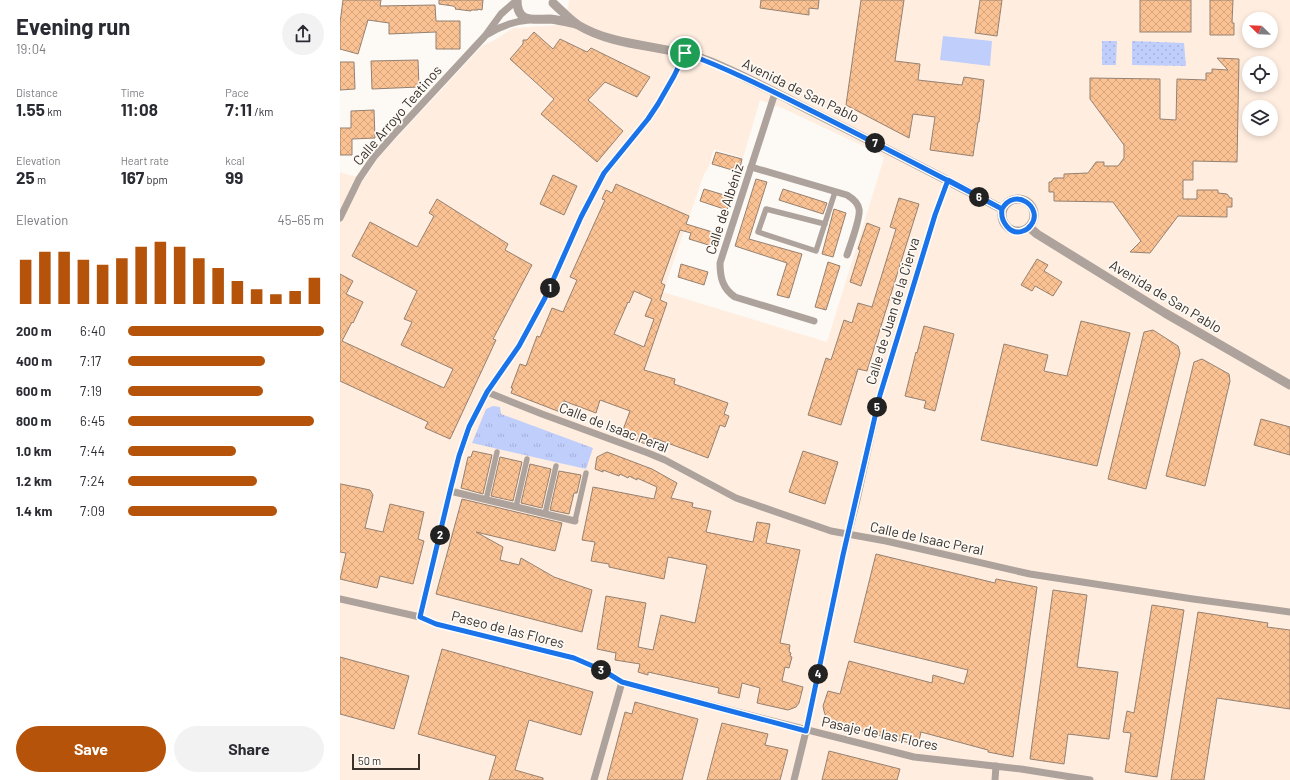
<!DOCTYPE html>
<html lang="en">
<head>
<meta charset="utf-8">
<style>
	body { margin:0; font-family:Barlow,sans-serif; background:#f2f2f3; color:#2b2b33; height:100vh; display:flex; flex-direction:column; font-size:15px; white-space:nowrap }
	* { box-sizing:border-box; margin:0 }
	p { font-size:13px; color:#7c7c81 }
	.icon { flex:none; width:22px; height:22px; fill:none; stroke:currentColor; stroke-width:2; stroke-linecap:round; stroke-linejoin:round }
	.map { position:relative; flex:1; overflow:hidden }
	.sheet { display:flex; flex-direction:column; background:#fff; width:340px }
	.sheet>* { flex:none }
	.needle { width:26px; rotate:293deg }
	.controls { position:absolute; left:902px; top:12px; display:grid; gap:8px }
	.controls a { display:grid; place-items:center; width:36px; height:36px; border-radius:50%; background:#fff; box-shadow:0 2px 6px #0003; font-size:20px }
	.scale { position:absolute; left:12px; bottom:10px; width:68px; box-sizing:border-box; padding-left:4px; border:2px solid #39312a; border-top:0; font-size:11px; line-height:14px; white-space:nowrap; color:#39312a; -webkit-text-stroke:3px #fdf9f5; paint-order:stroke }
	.pin { position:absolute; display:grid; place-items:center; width:34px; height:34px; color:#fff; margin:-17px; border:2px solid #fff; border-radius:50%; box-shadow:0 1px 4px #0007 }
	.km { position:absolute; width:20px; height:20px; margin:-10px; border-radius:50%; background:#222; color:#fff; font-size:11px; line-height:20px; text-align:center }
	.round { display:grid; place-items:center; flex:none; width:42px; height:42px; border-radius:21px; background:#f2f2f3 }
	.headline { display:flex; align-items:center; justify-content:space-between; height:68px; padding:0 16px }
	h1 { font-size:22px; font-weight:700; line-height:30px }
	.stats { display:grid; grid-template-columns:repeat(3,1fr); gap:6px; height:68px; padding:4px 16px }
	.stats div { display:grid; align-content:center }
	.stats b { font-size:17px; font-weight:700 }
	.stats small { font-size:11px; font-weight:400 }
	.stats p { font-size:11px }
	.chart { height:112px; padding:8px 16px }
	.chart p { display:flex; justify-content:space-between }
	.chart svg { width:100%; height:72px; margin-top:4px; stroke:#b45309; stroke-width:6 }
	.primary-button { display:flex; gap:8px; margin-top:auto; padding:8px 16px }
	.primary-button a { flex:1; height:46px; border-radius:24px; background:#b45309; color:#fff; font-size:16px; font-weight:700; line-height:46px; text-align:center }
	.primary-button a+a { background:#f2f2f3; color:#2b2b33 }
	ul { padding:0 16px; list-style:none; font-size:13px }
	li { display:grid; grid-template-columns:64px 48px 1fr; align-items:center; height:30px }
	li i { height:10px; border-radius:5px; background:#b45309 }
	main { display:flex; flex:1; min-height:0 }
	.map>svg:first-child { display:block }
	.built { fill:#ffeee0; fill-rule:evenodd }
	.grass { fill:url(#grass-dots) }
	.park { fill:url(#park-tufts) }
	.pitch { fill:#c0cefc }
	.building { fill:url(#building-cross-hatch); stroke:#958171; fill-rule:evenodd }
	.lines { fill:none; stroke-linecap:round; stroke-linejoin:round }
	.pedestrian { stroke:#ada39c; stroke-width:5.5 }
	.minor { stroke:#ada39c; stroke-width:7 }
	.tertiary { stroke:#ada39c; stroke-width:9 }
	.route-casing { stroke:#fff; stroke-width:8 }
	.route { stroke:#1a73e8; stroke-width:5 }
	.labels { text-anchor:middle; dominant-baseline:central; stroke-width:3.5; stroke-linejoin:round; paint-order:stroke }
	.street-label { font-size:14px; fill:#39312a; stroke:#fdf9f5 }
</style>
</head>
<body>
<main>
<section class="sheet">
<div class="headline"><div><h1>Evening run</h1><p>19:04</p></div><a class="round"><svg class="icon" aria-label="share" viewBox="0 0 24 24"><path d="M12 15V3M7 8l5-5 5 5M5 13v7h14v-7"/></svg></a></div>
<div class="stats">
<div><p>Distance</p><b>1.55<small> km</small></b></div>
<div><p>Time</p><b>11:08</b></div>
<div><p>Pace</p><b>7:11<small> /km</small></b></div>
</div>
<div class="stats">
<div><p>Elevation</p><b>25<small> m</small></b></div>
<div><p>Heart rate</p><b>167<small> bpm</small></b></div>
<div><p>kcal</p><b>99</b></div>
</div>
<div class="chart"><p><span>Elevation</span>45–65 m</p>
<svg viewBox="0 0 160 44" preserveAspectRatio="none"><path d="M5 44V17M15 44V12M25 44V12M35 44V17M45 44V20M55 44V16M65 44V9M75 44V6M85 44V9M95 44V16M105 44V22M115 44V30M125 44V35M135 44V38M145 44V36M155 44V28"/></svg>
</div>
<ul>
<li><b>200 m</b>6:40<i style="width:100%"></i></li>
<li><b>400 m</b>7:17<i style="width:70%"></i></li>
<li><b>600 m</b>7:19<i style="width:69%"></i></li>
<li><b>800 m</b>6:45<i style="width:95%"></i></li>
<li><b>1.0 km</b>7:44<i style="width:55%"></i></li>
<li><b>1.2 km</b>7:24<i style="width:66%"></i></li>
<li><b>1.4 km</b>7:09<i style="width:76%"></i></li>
</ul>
<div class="primary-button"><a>Save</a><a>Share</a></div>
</section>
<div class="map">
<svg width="950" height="780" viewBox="0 0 950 780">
	<defs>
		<pattern id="grass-dots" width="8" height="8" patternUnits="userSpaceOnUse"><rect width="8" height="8" fill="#c0cefc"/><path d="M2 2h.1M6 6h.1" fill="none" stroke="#a6b1d8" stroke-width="1.8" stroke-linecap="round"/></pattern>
		<pattern id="park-tufts" width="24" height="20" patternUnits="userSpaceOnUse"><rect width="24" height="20" fill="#c0cefc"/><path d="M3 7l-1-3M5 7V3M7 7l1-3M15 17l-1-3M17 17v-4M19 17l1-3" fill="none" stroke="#a6b1d8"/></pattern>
		<pattern id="building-cross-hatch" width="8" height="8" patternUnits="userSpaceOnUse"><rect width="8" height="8" fill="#fac193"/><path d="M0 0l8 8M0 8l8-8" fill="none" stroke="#d7a67f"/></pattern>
	</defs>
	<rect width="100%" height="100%" fill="#fdf9f5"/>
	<path class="built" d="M229,0H950V780H0V172L9,175L25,178L38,158L142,46L153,41L173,28L219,25L228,8ZM909,19H931V41H909ZM909,63H931V85H909ZM420,100L442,108L538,153L544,158L487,342L323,292L364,174L369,167L374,149L403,158ZM909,107H931V129H909Z"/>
	<g class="grass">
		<path d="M762,41H777L776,65H762Z"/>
		<path d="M792,41L844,43L846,66L792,65Z"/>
	</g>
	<path class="park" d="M153,406L160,407L161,414L253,448L246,469L132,443L146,409Z"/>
	<path class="pitch" d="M603,36L652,41L650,66L600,60Z"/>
	<g class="building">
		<path d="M3,0H41L40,6L95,5L96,21H120V49H96V32L49,34V23L28,20L18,54L0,49V23Z"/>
		<path d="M99,0H143L142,10L138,9V10H131V11L115,9L116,8L113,6L99,4Z"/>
		<path d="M421,0H479L478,9L469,8V15L420,8Z"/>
		<path d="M521,0H564L555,61L580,64L578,80L622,85L624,77L644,80L639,122H638L633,156L590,150L595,117L573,114L569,138L506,105Z"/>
		<path d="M640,0H662L657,36L635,33Z"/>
		<rect x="800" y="0" width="51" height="32"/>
		<path d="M870,0H893L892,23H894V35H870Z"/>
		<path d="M194,32L213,49L220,39L247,52L251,48L310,77L297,97L265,82L248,100L283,131L257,162L201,114L214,99L170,59L183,44V40H187Z"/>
		<path d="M877,58L899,59L897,162L853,161V180H843V199H857V190H878V193L887,194L890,198H892V207H887V217L838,216L810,253L790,252L801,241L773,202L714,201V192H709V182H711L714,178H724V174L748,173L756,162H764V166H778L784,158V145L750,99V78L820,79V119L836,120L837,79L866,80V73H872V69L888,70Z"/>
		<path d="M78,60L79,87L32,89L31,61Z"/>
		<path d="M0,62H14L15,89L0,90Z"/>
		<path d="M34,110L35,138L12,139V155H0V128H11V111Z"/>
		<path d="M376,152L402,159L399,172L372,164Z"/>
		<path d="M213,175L237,186L224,215L200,204Z"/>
		<path d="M416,179L427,182L409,239L462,254L449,298L437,295L447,263L395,246Z"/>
		<path d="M276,184L349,216L346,224L379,234L375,247L349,239L351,233L340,230L321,283L325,285L320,300L327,303L304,370L335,379L334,384L388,403L384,414L389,416L385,427L380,425L368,458L314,438L311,446L281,435L290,411L260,400L256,413L224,401L220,412L171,393L173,388H171L180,364L186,366L197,336L200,337L212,308L223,312L237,280L230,277L265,200L262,199L266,190L272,193ZM294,291L312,299L305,316L314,319L304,347L274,334L288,302L289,303Z"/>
		<path d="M364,189L391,197L387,210L360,201Z"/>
		<path d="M443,189L487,203L483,214L439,200Z"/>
		<path d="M559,198L579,204L527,371L518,369L501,425L468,415L486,358L491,360L504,320L512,323L518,303L532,307L556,229L550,227Z"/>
		<path d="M97,199L168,244L165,250L192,265L153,339L156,340L110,439L85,428L88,422L0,381V274L13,281L6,294L23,302L13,323L12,322L2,341L104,388L113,369L61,345L72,322L64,319L77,291L12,256L30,222L77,247L94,216L89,213Z"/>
		<path d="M494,209L506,213L493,257L482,254Z"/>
		<path d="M527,223L540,228L521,286L510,282L520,250L518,249Z"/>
		<path d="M697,259L708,265L704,271L722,282L713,296L695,286L692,291L681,285Z"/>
		<path d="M488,262L500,266L486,310L475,307Z"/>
		<path d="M341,264L368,272L364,285L338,277Z"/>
		<path d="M741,321L790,333L757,466L641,440L664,344L708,355L704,371L727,376Z"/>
		<path d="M584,326L614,334L595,411L584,408L586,401L565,396L576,352L577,353Z"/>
		<path d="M813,330L838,346L840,353L806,489L768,479L804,332Z"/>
		<path d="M862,359L889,374L890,381L865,486L826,476L854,362Z"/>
		<path d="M921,419L950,427V455L914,445Z"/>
		<path d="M133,451L152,455L143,494L121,488L128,457H131Z"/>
		<path d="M463,451L498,462L485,504L449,492Z"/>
		<path d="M267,452L312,469L337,483L331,498L353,503L352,507L371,511L366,532L413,542L417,522L430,524L426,543L460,550L440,643L450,645L449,652L451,653L450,656L452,657L449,668L445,667L442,681L463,687L459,703L456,707L448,710L417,703L420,688L402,683L399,698L378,693L379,688L308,672V675L298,672L300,664L275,660L276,653L257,649L266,596L306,603L298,647L313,650L321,615L355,623L367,565L328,557L324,579L269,567V564L251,561L255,542L242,540L253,487L314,499L317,487L297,478V480L289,476L288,478L280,474L279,476L263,470V472L255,469L257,457Z"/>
		<path d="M160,457L182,462L173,501L151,496Z"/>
		<path d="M190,464L211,469L202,508L181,503Z"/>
		<path d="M219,471L241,475L237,493H234L229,514L210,510Z"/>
		<path d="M0,484H1L30,490L33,495L25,528L43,532L50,504L84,512L78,539L84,541L73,584L40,576L37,588L0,579L6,553L0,552Z"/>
		<path d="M122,499L222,523L215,551L136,532L163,547L160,560L179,565L181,558L214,577L252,590L242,632L96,594Z"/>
		<path d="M536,554L655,583L656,579L697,587L673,757L648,752V750L581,732L578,745L494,724L486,717L484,711L483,706L488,691L500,694L509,661L592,683L593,675L624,684L628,670L514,642Z"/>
		<path d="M713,590L747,595L737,667L778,672L769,739L728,734L724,764L690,759Z"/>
		<path d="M812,605L844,610L817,777L785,772L791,733L783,732L787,711L794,713Z"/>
		<path d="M858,612L928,623L927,627L950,630V709L877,698L864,780H831Z"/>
		<path d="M102,649L253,692L241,735L189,720L175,770L203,778V780H149L156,756L78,734Z"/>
		<path d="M0,657L69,676L54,729L0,714Z"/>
		<path d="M295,702L358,719L342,780H267L285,712L292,714Z"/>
		<path d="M382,723L428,734L425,745L448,750L440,780H367Z"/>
		<path d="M489,751L560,769L557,780H482Z"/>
	</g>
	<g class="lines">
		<g class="pedestrian">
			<path d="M485,224L426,209L418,232L476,251L495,192"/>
			<path d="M146,500L157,452"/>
			<path d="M176,507L187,459"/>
			<path d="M205,514L216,466"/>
			<path d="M235,521L246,473"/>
		</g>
		<g class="minor">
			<path d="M148,34C161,26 174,21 189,20"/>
			<path d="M435,93L380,263C380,278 383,289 395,297L474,321"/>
			<path d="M411,167L507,195C512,198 518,203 519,209C521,217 510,246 507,255"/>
			<path d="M0,218L19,179L34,157L57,131L145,36L161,14L177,0"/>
			<path d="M147,392L202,414L308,453L325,460L396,498L491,531L546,541L690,574L853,599L950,612"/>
			<path d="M110,491L235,521"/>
			<path d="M0,599L80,617L96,624L234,658L264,671L282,682L307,689L574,757L681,769L750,780"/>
			<path d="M80,617L111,487L119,456L129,427L147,392L179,346L205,298L241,217L264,173L308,119L318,104L334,76L345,53"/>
			<path d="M254,780L282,682"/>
			<path d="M454,780L466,731L503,555L517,500L540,395L595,215L608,180"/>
			<path d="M655,780L656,766"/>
		</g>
		<g class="tertiary">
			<path d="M177,0C177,24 194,19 210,19C219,20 227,22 236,24"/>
			<path d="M213,3C221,10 229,19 238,25C278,49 328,44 371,62C407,77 442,96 477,114C539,145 601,177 662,209"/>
			<circle cx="678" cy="215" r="16"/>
			<path d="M689,227L697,234L825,313L950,385"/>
		</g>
	</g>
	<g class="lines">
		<g class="route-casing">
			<path id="route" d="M345,53L334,76L318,104L308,119L264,173L241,217L205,298L179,346L147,392L129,427L119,456L111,487L80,617L96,624L234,658L264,671L282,682L466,731L503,555L540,395L595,215L608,180L662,209C660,221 670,236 683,231C686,230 689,228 691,225C704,208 675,186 662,209C600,176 537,144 474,112C432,91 389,69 345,53"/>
		</g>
		<use href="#route" class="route"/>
	</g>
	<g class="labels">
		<g class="street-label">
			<text transform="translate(461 90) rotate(26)">Avenida de San Pablo</text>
			<text transform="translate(57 115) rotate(-49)">Calle Arroyo Teatinos</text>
			<text transform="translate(384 209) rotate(-72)">Calle de Albéniz</text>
			<text transform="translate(826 296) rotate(31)">Avenida de San Pablo</text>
			<text transform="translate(552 311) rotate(-73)">Calle de Juan de la Cierva</text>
			<text transform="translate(274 427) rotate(21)">Calle de Isaac Peral</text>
			<text transform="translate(587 538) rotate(12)">Calle de Isaac Peral</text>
			<text transform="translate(168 629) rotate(14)">Paseo de las Flores</text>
			<text transform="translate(540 733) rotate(12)">Pasaje de las Flores</text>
		</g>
	</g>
</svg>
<div class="controls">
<a><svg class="needle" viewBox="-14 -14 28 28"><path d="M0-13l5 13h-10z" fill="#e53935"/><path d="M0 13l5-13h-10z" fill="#7c7c81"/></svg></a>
<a><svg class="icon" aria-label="locate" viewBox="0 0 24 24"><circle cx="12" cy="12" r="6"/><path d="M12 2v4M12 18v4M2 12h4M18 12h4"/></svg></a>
<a><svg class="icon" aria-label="layers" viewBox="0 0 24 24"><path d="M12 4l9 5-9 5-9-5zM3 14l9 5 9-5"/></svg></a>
</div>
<div class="scale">50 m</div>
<div class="pin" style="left:345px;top:53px;background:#1e9e55"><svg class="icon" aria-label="arrive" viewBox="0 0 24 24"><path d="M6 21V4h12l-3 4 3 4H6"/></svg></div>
<b class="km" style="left:210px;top:288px">1</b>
<b class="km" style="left:100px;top:535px">2</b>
<b class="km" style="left:261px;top:670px">3</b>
<b class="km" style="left:478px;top:674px">4</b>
<b class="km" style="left:537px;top:407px">5</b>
<b class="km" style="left:639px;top:197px">6</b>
<b class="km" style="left:535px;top:143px">7</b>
</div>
</main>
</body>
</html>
